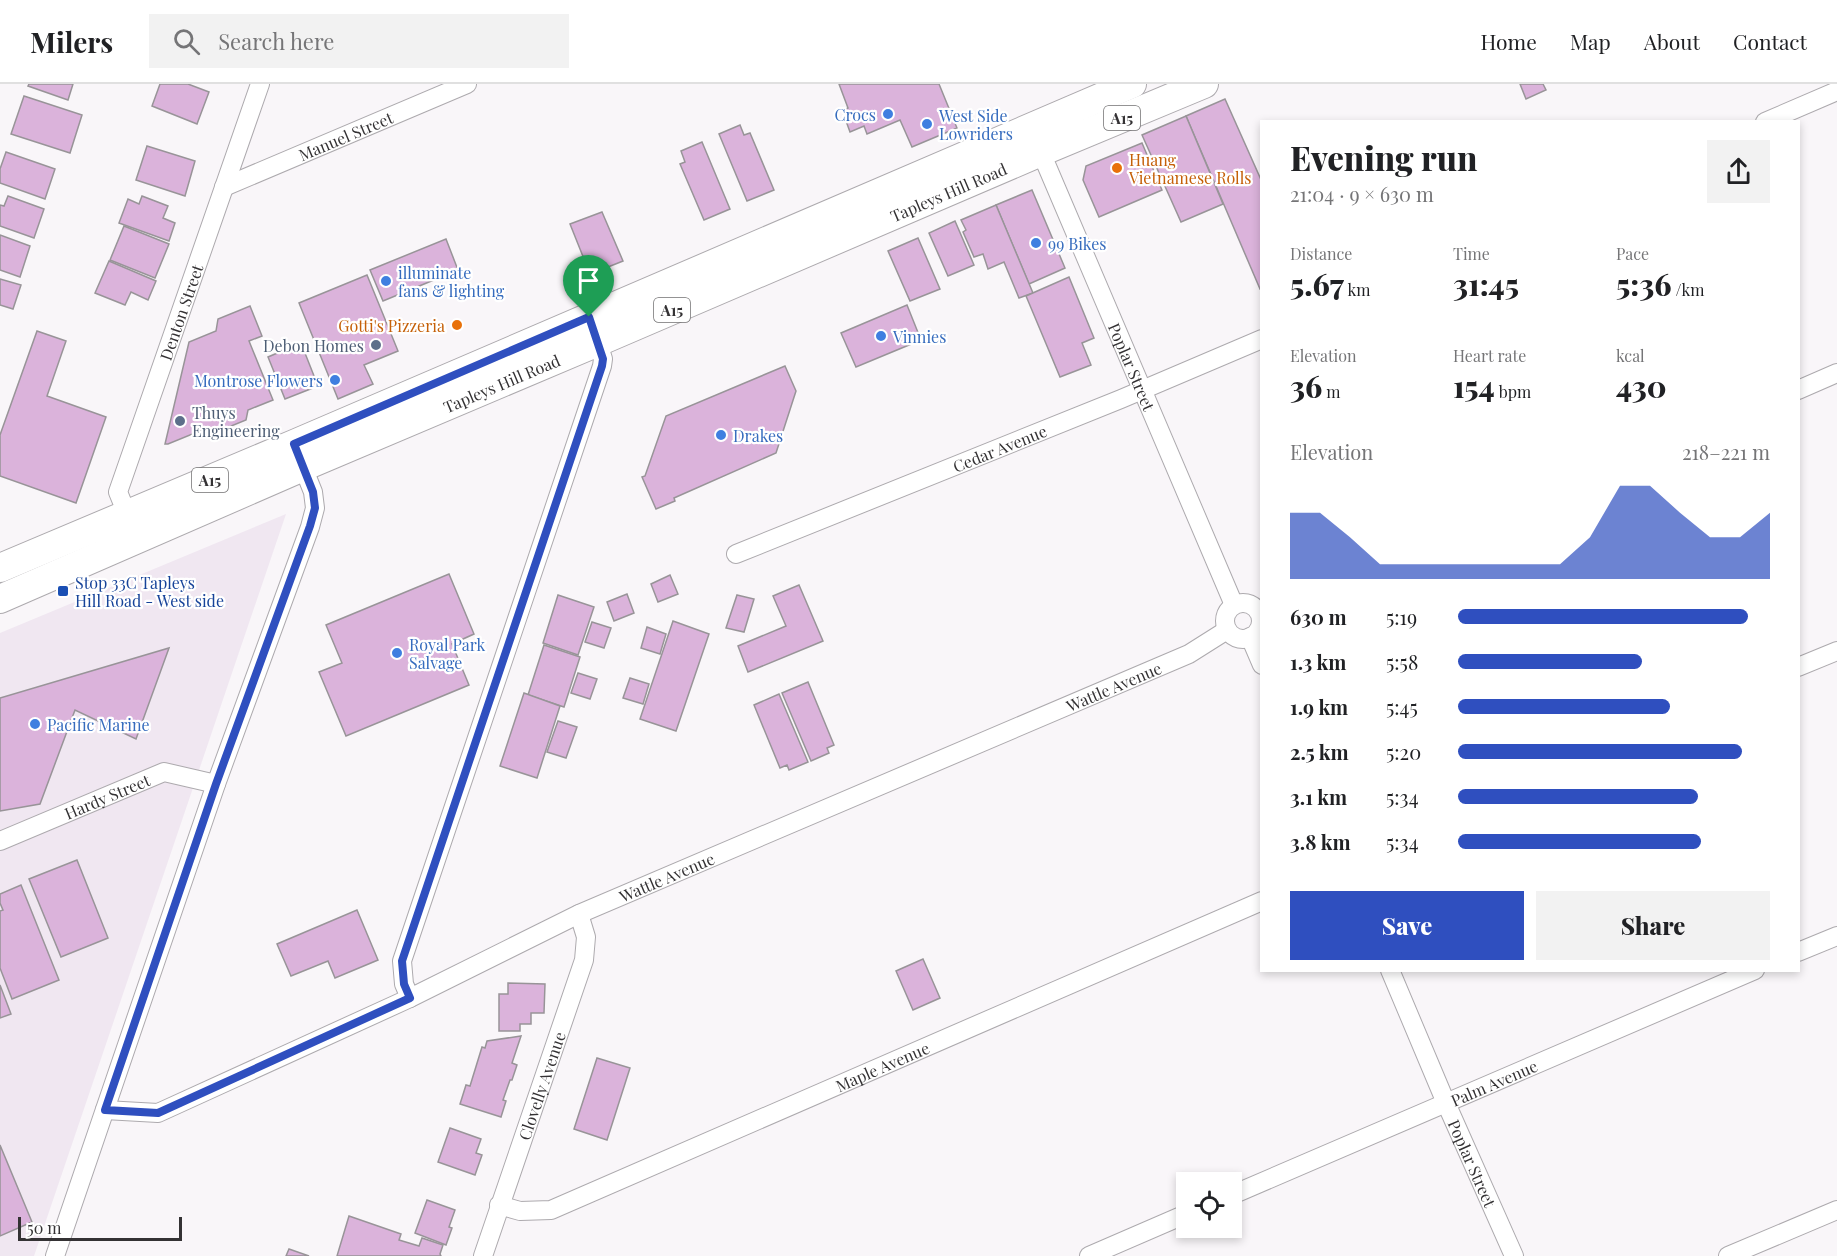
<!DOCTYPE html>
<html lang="en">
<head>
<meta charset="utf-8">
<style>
	body { margin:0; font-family:"Playfair Display",serif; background:#f2f2f2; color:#202124; height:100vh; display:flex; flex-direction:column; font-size:22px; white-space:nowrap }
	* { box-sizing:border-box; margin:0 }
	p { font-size:20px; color:#757577 }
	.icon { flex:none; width:33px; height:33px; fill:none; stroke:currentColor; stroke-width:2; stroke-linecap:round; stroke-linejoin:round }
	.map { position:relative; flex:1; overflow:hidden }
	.details { position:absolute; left:1260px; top:36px; width:540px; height:852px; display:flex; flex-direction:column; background:#fff; border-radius:0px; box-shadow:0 3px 9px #0003 }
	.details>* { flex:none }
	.tools { position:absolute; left:1176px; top:1088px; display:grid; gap:12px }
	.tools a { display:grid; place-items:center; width:66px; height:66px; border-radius:0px; background:#fff; box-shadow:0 3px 9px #0003; font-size:30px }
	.scale { position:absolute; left:18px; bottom:15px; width:164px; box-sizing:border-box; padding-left:6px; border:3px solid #343234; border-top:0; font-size:16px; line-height:21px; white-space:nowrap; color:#343234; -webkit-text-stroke:4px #fff; paint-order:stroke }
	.pin { position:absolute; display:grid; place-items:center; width:51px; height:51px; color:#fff; margin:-62px -26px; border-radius:50% 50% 50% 0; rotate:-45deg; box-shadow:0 0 6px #0007 }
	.pin .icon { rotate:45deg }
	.round { display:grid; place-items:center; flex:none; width:63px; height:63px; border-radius:0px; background:#f2f2f2 }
	.overview { display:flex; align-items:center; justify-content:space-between; height:102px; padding:0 30px }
	h1 { font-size:33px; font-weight:800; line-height:45px }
	.metrics { display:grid; grid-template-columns:repeat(3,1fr); gap:9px; height:102px; padding:6px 30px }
	.metrics div { display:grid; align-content:center }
	.metrics b { font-size:30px; font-weight:800 }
	.metrics small { font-size:16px; font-weight:400 }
	.metrics p { font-size:16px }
	.chart { height:168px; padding:12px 30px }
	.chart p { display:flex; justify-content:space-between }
	.chart svg { width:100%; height:108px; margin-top:6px; fill:#2f4fbf; opacity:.7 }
	.cta { display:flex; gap:12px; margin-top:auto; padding:12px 30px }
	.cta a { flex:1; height:69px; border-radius:0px; background:#2f4fbf; color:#fff; font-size:24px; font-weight:800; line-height:69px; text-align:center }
	.cta a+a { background:#f2f2f2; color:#202124 }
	ul { padding:0 30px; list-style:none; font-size:20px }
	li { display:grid; grid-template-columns:96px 72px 1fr; align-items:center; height:45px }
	li i { height:15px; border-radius:8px; background:#2f4fbf }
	header { display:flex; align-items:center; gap:36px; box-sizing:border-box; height:84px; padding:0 30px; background:#fff; border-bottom:2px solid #e0e0e0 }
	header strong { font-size:28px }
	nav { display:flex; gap:33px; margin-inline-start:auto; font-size:21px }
	.search { width:420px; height:54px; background:#f2f2f2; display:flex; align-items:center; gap:15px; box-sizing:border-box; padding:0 21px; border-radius:0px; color:#757577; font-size:22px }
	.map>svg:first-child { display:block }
	.built { fill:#f0e7f1 }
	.building { fill:#dbb3db; stroke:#989498; stroke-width:1.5 }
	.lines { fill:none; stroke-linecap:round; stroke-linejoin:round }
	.street-casing { stroke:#adaaae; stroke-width:20 }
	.primary-casing { stroke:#adaaae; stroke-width:30 }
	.street { stroke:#fff; stroke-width:18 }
	.primary { stroke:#fff; stroke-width:28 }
	.route-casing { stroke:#fff; stroke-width:12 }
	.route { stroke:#2f4fbf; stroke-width:8 }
	.shop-dot { fill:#3f7fe0; stroke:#fff; stroke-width:2 }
	.food-dot { fill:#e8710a; stroke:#fff; stroke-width:2 }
	.service-dot { fill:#5c6f8a; stroke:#fff; stroke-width:2 }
	.transit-dot { fill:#1a4fb4; stroke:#fff; stroke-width:2 }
	.labels { text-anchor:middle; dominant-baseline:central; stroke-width:4.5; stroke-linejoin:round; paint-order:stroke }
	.shield { fill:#fff; stroke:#717071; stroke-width:1.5 }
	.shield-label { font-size:15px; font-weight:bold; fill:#343234 }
	.shop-label { font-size:16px; fill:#366cbe; stroke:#fff; text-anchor:start }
	.street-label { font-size:16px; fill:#343234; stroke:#fff }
	.food-label { font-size:16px; fill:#c56008; stroke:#fff; text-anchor:start }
	.service-label { font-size:16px; fill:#4e5e75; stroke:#fff; text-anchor:end }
	.transit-label { font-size:16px; fill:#164399; stroke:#fff; text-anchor:start }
</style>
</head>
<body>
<header>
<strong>Milers</strong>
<div class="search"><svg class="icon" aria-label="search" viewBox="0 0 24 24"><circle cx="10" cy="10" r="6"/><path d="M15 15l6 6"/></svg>Search here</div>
<nav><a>Home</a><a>Map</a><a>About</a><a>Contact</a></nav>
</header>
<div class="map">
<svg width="1837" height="1172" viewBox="0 0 1837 1172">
	<rect width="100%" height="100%" fill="#f9f6f9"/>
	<path class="built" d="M286,430L34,1172H0V549Z"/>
	<g class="building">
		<path d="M29,0H73L68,16L28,2Z"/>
		<path d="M160,0H188L209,8L197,40L152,22Z"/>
		<path d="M839,0H939L957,44L912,63L900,36L867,50L864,42L850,48L842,26L848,24Z"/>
		<path d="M1520,0H1543L1546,6L1526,15Z"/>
		<path d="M24,12L82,31L70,69L11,50Z"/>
		<path d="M1225,15L1262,98V204L1260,205L1186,32Z"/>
		<path d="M1186,32L1223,120L1181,138L1142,51Z"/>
		<path d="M740,41L744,51L750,49L774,106L747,117L719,50Z"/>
		<path d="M702,58L730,125L704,136L680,80L685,78L681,67Z"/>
		<path d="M1142,59L1162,106L1099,133L1083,96L1086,82Z"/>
		<path d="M147,62L195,77L185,112L136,96Z"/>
		<path d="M6,68L55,85L45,115L0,99V85Z"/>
		<path d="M1032,106L1065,184L1029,200L996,121Z"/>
		<path d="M8,112L44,125L34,154L0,142V121L4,122Z"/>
		<path d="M142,112L168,122L163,134L175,139L169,157L119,139L128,115L139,120Z"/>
		<path d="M996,121L1033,209L1019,214L1004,178L988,185L983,170L974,173L963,148L966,146L961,136Z"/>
		<path d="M602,128L623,177L603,185L601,180L588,185L570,140Z"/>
		<path d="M955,137L974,181L948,192L929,149Z"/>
		<path d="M124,142L169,160L155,194L110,176Z"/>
		<path d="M0,151L30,162L20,193L0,186Z"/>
		<path d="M918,154L940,205L910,217L888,167Z"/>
		<path d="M446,155L458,186L383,217L370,186Z"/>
		<path d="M109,177L156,197L148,216L131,208L125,221L95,209Z"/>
		<path d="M367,191L398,267L364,281L373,300L338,315L299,219Z"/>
		<path d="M1069,193L1094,254L1082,259L1091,281L1060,293L1026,212Z"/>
		<path d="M0,195L21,201L13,225L0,221Z"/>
		<path d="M907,221L921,256L856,283L841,249Z"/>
		<path d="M250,222L262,252L249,257L273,316L248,326L246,336L219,347L207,344L168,360H165L189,258L216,247L218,235Z"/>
		<path d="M37,247L66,257L47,312L106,333L76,419L0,392V351Z"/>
		<path d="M301,259L318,302L285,315L268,273Z"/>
		<path d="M785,282L796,307L776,369L674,414L675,417L656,425L642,393L645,392L666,332Z"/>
		<path d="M449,490L474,550L452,560L469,601L346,652L319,588L342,579L326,541Z"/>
		<path d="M670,491L678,510L658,518L651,500Z"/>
		<path d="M799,501L823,557L748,588L738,562L786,542L773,512Z"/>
		<path d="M627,510L634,529L614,537L607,518Z"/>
		<path d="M558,511L594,523L578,571L543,559Z"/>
		<path d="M737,511L754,515L744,548L726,544Z"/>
		<path d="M673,537L709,550L676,647L640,635Z"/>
		<path d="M592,538L611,544L604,564L585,558Z"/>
		<path d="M647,543L666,550L660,570L641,564Z"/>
		<path d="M544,561L580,573L564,623L528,611Z"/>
		<path d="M169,564L136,655L75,626L40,720L0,727V614Z"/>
		<path d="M578,589L597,595L590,615L571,609Z"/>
		<path d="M630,594L649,600L643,620L623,614Z"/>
		<path d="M808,598L834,661L827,664L829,669L811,677L782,609Z"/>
		<path d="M524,609L560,622L537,694L500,682Z"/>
		<path d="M779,610L808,678L789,686L787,681L780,684L754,621Z"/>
		<path d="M558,637L577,643L566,674L547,668Z"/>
		<path d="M77,776L108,854L61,873L29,795Z"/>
		<path d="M21,801L59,896L12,915L0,884V827L3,826L0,819V810Z"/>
		<path d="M357,826L378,876L335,894L328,877L291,892L277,860Z"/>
		<path d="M923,875L940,914L913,926L896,887Z"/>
		<path d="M508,899L545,900L544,929H531V940H520V947H499V910H508Z"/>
		<path d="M0,901L11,930L0,934Z"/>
		<path d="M521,952L512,979L517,981L512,996H510L503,1016L506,1017L501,1033L460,1020L466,1001L470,1002L482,963L485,964L487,957Z"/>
		<path d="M597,974L630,984L607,1056L574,1045Z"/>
		<path d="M450,1044L481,1055L476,1069L482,1071L475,1091L438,1078Z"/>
		<path d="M0,1061L32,1138L0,1152Z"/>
		<path d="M427,1116L455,1126L449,1143L452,1144L446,1161L415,1149Z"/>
		<path d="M349,1132L401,1150L399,1156L419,1162L422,1154L443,1161L440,1170L441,1172H337Z"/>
		<path d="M289,1165L309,1172H286Z"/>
	</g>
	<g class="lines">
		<g class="street-casing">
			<g id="street">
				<path d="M1765,38L1837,7"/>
				<path id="s1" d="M1037,59L1234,521"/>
				<path id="s2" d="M224,103L467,0"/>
				<path d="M1798,306L1837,289"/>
				<path id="s3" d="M131,440L118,408L260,0"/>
				<path id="s4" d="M736,470L1121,315L1262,255"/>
				<circle cx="1243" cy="537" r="18"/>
				<path d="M1250,553L1262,581"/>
				<path d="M1798,583L1837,567"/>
				<path id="s5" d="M0,757L164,688L216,700"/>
				<path d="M1798,868L1837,852"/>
				<path id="s6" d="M1390,886L1446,1019L1514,1172"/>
				<path d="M410,914L404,900L402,877L602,282L603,275L595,249"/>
				<path id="s7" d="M105,1026L158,1029L410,914L579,830L1189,570L1227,546"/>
				<path id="s8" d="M1232,1111L1755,886"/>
				<path id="s9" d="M499,1121L520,1127L551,1126L1262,817"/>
				<path d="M55,1172L216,700L310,443L315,424L313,408L299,373"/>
				<path id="s10" d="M483,1172L584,876L586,853L579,830"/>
				<path d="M1089,1172L1186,1130"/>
				<path d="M1728,1172L1837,1126"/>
			</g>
		</g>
		<g class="primary-casing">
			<g id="primary">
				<path d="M0,484L294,360L1132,0"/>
				<path id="s11" d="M0,515L303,383L598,258L1041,68L1204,0"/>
			</g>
		</g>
		<use href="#street" class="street"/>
		<use href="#primary" class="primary"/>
	</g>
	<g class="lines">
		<g class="route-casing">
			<path id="route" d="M589,233L603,275L602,282L402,877L404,900L410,914L158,1029L105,1026L216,700L310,442L315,424L313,408L294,360Z"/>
		</g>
		<use href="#route" class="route"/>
	</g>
	<g class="shop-dot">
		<circle cx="888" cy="30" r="6"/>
		<circle cx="927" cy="40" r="6"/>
		<circle cx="1036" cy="159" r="6"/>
		<circle cx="386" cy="197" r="6"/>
		<circle cx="881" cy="252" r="6"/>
		<circle cx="335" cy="296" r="6"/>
		<circle cx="721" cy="351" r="6"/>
		<circle cx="397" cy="569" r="6"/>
		<circle cx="35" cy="640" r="6"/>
	</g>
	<g class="food-dot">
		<circle cx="1117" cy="84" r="6"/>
		<circle cx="457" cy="241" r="6"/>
	</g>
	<g class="service-dot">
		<circle cx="376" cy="261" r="6"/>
		<circle cx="180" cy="337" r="6"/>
	</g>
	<rect class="transit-dot" x="57" y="501" width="12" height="12" rx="3"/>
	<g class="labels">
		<g class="shield">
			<rect x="1104" y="22" width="36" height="24" rx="4.5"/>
			<rect x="654" y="214" width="36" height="24" rx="4.5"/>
			<rect x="192" y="384" width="36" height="24" rx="4.5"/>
		</g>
		<g class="shield-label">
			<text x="1122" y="34">A15</text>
			<text x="672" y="226">A15</text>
			<text x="210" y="396">A15</text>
		</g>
		<g class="shop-label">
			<text x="876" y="30" text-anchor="end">Crocs</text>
			<text x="939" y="31">West Side<tspan x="939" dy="18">Lowriders</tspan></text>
			<text x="1048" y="159">99 Bikes</text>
			<text x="398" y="188">illuminate<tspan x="398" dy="18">fans &amp; lighting</tspan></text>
			<text x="893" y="252">Vinnies</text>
			<text x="323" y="296" text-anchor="end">Montrose Flowers</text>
			<text x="733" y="351">Drakes</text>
			<text x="409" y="560">Royal Park<tspan x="409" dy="18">Salvage</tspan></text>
			<text x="47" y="640">Pacific Marine</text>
		</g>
		<g class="street-label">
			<text stroke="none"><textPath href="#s2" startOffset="132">Manuel Street</textPath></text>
			<text stroke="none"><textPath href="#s11" startOffset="1032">Tapleys Hill Road</textPath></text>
			<text stroke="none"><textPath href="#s3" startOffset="225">Denton Street</textPath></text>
			<text stroke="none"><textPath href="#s1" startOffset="243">Poplar Street</textPath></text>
			<text stroke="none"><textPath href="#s11" startOffset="546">Tapleys Hill Road</textPath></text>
			<text stroke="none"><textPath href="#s4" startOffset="284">Cedar Avenue</textPath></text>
			<text stroke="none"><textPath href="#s7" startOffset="1100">Wattle Avenue</textPath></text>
			<text stroke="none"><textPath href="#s5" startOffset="116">Hardy Street</textPath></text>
			<text stroke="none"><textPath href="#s7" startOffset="614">Wattle Avenue</textPath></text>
			<text stroke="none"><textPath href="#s9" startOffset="414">Maple Avenue</textPath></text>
			<text stroke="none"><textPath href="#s8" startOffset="285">Palm Avenue</textPath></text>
			<text stroke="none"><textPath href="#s10" startOffset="180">Clovelly Avenue</textPath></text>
			<text stroke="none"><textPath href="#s6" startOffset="210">Poplar Street</textPath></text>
		</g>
		<g class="food-label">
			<text x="1129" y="75">Huang<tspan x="1129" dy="18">Vietnamese Rolls</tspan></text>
			<text x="445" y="241" text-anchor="end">Gotti's Pizzeria</text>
		</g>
		<g class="service-label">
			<text x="364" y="261">Debon Homes</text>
			<text x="192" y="328" text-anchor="start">Thuys<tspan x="192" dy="18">Engineering</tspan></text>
		</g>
		<g class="transit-label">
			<text x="75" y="498">Stop 33C Tapleys<tspan x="75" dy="18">Hill Road - West side</tspan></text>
		</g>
	</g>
</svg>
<div class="tools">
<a><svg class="icon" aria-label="locate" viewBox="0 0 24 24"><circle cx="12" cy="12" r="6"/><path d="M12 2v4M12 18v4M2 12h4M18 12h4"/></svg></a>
</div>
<div class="scale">50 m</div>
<div class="pin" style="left:589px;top:233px;background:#1e9e55"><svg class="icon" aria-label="arrive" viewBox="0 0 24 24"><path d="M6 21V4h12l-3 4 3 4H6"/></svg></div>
<section class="details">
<div class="overview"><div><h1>Evening run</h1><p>21:04 · 9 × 630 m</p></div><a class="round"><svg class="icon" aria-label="share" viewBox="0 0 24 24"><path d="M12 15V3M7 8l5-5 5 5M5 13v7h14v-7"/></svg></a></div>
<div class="metrics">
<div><p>Distance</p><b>5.67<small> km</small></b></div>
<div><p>Time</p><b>31:45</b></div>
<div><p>Pace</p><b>5:36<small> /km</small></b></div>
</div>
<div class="metrics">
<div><p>Elevation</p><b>36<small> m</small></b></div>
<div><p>Heart rate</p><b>154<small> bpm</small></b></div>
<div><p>kcal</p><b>430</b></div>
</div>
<div class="chart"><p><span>Elevation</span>218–221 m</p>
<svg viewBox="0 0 160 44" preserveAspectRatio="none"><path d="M0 44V17L10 17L20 27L30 38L40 38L50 38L60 38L70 38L80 38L90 38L100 27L110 6L120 6L130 17L140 27L150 27L160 17V44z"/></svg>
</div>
<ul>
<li><b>630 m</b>5:19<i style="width:93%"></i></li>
<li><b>1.3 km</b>5:58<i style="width:59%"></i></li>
<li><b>1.9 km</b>5:45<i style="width:68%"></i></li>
<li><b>2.5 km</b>5:20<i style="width:91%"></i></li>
<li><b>3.1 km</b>5:34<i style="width:77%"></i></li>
<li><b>3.8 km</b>5:34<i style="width:78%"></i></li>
</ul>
<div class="cta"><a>Save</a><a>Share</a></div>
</section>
</div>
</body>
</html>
